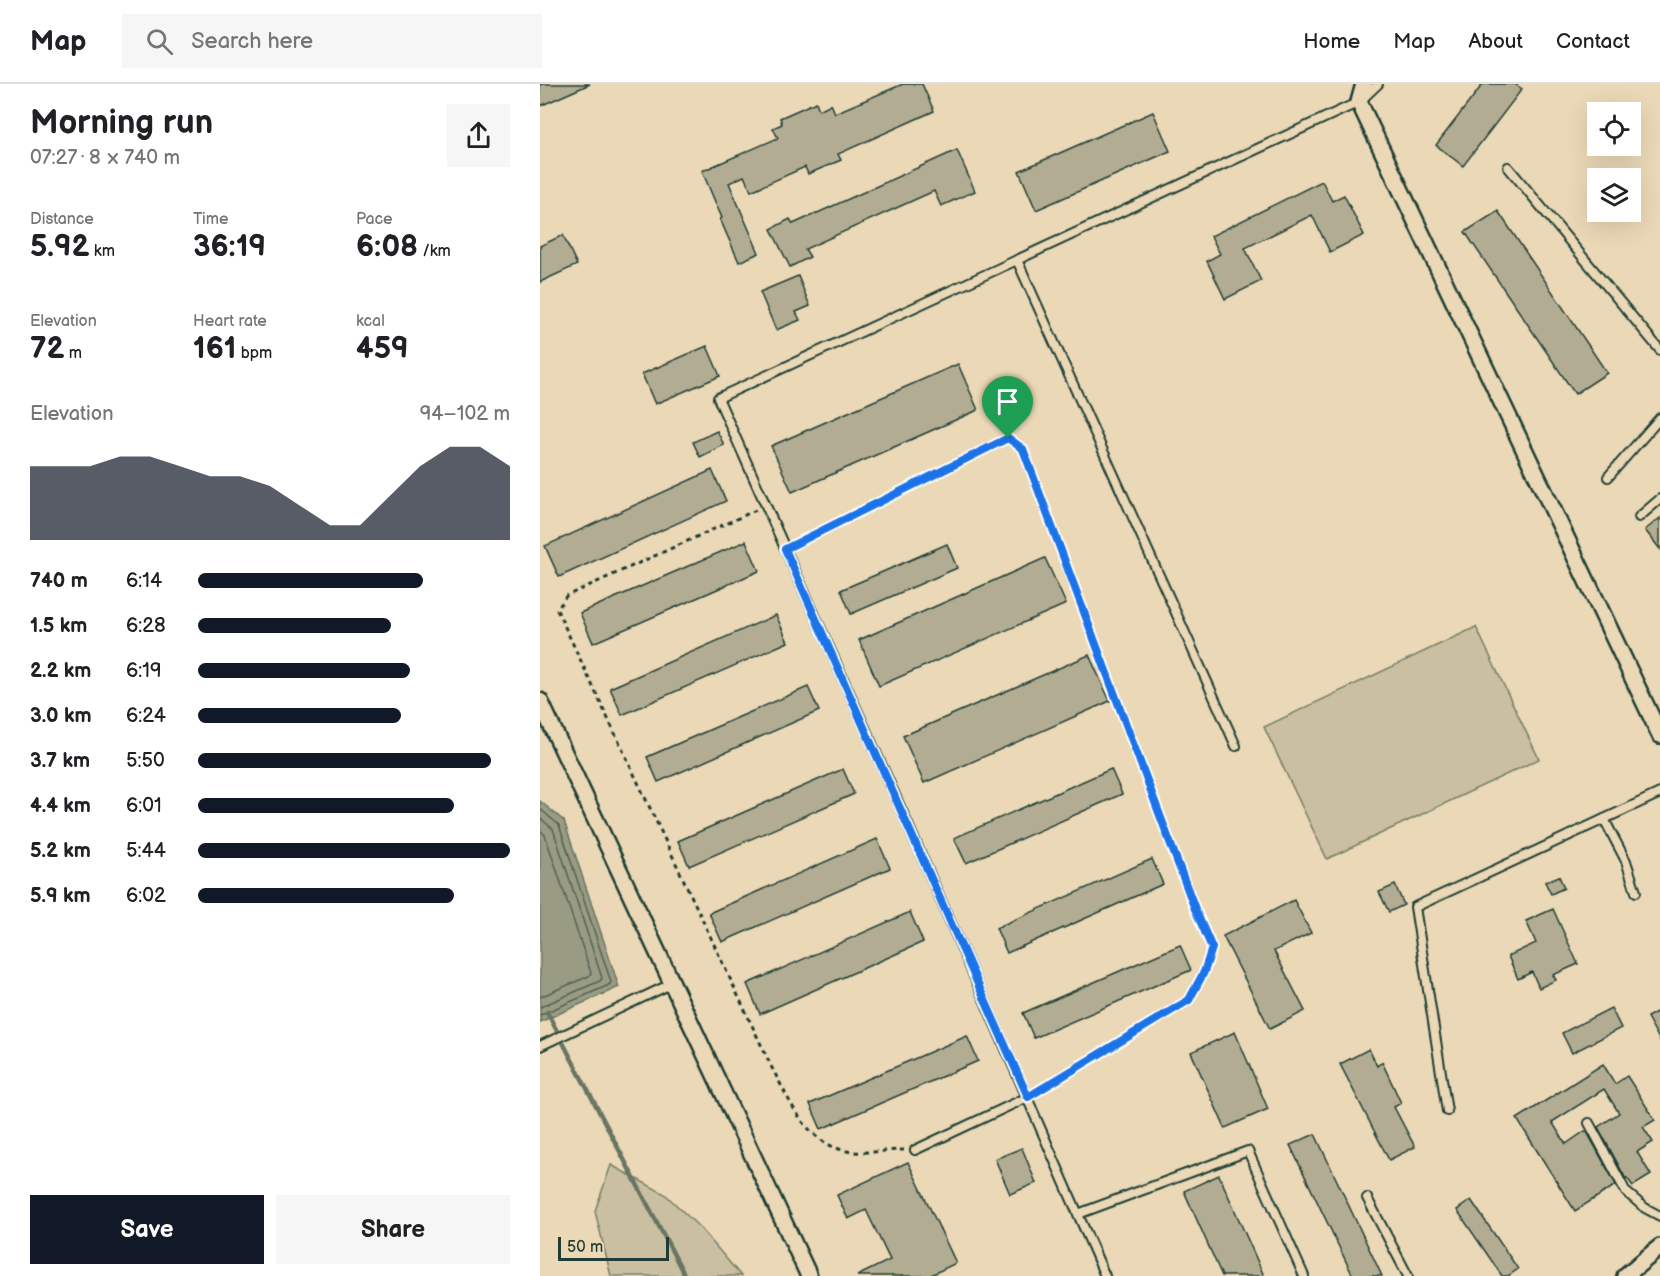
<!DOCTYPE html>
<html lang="en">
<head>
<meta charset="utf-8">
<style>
	body { margin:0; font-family:"Balsamiq Sans",sans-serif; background:#f6f6f6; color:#202124; height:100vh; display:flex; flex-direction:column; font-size:22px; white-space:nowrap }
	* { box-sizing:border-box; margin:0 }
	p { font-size:20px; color:#757577 }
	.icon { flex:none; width:33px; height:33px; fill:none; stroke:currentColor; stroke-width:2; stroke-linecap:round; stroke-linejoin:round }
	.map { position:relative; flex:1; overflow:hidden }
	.drawer { display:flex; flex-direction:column; background:#fff; width:540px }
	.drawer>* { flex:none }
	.controls { position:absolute; left:1047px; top:18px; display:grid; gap:12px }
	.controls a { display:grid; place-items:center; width:54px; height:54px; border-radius:0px; background:#fff; box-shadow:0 6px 24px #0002; font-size:30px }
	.scale { position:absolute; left:18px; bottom:15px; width:111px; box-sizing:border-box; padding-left:6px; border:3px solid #1f3d34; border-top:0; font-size:16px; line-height:21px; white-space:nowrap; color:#1f3d34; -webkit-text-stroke:4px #ebd8b6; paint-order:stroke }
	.pin { position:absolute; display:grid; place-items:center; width:51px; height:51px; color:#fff; margin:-62px -26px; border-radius:50% 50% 50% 0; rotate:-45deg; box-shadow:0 0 6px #0007 }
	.pin .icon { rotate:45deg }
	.round { display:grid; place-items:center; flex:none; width:63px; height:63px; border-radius:0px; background:#f6f6f6 }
	.overview { display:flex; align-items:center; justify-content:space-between; height:102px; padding:0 30px }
	h1 { font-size:33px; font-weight:700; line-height:45px }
	.stats { display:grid; grid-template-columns:repeat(3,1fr); gap:9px; height:102px; padding:6px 30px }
	.stats div { display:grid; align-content:center }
	.stats b { font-size:30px; font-weight:700 }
	.stats small { font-size:16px; font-weight:400 }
	.stats p { font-size:16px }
	.chart { height:168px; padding:12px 30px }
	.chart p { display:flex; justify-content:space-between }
	.chart svg { width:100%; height:108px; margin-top:6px; fill:#111827; opacity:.7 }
	.action { display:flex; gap:12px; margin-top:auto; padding:12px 30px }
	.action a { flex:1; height:69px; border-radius:0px; background:#111827; color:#fff; font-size:24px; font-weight:700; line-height:69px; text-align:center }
	.action a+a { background:#f6f6f6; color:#202124 }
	ul { padding:0 30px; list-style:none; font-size:20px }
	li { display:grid; grid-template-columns:96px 72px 1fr; align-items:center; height:45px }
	li i { height:15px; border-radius:8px; background:#111827 }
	header { display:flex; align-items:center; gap:36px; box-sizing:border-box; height:84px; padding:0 30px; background:#fff; border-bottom:2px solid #e0e0e0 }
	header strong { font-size:28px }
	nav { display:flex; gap:33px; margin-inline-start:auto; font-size:21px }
	.search { width:420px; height:54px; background:#f6f6f6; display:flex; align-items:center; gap:15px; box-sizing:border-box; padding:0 21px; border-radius:0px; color:#757577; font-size:22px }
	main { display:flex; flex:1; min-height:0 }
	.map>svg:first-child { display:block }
	.green { fill:#cabfa1; stroke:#747e6a; stroke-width:1.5 }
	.water { fill:#9a9b83; stroke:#697563; stroke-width:1.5 }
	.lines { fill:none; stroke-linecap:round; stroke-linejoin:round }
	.shore { stroke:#506354; stroke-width:1.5 }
	.stream { stroke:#697563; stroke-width:4.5 }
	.building { fill:#b2ad92; stroke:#1f3d34; stroke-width:1.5 }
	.lane-casing { stroke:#1f3d34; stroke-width:12 }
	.street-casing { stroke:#1f3d34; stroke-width:20 }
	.path { stroke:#1f3d34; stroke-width:3; stroke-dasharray:4.5 4.5; stroke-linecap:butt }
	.lane { stroke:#ebd8b6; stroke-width:8 }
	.street { stroke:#ebd8b6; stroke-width:15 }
	.route-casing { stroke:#fff; stroke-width:12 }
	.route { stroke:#1a73e8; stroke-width:8 }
</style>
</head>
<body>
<header>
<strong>Map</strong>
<div class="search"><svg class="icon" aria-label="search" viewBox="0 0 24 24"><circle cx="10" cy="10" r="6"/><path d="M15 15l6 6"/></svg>Search here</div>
<nav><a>Home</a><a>Map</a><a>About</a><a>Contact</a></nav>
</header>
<main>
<section class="drawer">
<div class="overview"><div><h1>Morning run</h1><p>07:27 · 8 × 740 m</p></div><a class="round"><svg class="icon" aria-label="share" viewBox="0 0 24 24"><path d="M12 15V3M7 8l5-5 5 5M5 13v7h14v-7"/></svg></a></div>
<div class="stats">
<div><p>Distance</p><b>5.92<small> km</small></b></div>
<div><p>Time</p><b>36:19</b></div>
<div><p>Pace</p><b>6:08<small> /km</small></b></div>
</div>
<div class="stats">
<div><p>Elevation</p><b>72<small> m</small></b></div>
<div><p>Heart rate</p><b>161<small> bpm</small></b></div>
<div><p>kcal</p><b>459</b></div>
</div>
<div class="chart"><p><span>Elevation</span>94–102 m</p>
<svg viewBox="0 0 160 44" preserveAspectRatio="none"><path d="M0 44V14L10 14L20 14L30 10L40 10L50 14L60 18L70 18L80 22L90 30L100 38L110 38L120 26L130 14L140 6L150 6L160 14V44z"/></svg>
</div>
<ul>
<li><b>740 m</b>6:14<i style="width:72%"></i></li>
<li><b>1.5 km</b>6:28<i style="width:62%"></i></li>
<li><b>2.2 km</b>6:19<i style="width:68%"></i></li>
<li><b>3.0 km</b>6:24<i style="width:65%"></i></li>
<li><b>3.7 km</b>5:50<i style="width:94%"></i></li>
<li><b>4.4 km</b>6:01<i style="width:82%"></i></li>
<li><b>5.2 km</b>5:44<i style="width:100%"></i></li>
<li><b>5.9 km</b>6:02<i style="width:82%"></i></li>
</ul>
<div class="action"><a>Save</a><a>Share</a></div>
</section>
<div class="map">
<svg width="1120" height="1192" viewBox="0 0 1120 1192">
	<rect width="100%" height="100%" fill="#ebd8b6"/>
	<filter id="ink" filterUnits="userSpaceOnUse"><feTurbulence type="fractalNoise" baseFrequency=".0167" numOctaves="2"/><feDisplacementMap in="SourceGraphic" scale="12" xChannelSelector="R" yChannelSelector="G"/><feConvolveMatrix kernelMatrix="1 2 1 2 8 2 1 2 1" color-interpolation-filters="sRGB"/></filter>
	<g filter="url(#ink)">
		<g class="green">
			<path d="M936,543L999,675L787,775L724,643Z"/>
			<path d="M71,1081L125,1110L162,1146L201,1192H71L55,1127Z"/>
		</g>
		<path class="water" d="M0,717L24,737L79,903L0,938Z"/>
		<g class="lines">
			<g class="shore">
				<path d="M0,725L19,741L71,898L69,901L0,931"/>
				<path d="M0,734L13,745L62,894L60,897L0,923"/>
				<path d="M0,746L5,751L51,889L49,892L0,913"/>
			</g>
			<path class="stream" d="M7,928L145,1192"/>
		</g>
		<g class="building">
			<path d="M0,0H50L0,22Z"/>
			<path d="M363,0H382L394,27L298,70L301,76L268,90L265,83L211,107L204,92L189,99L219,169L199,178L180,135L182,134L162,87L238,54L233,44L242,40L240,34L276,18L279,26L291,20L295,29Z"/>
			<path d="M943,0H975L982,5L923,82L896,61Z"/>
			<path d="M613,28L630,67L496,126L479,87Z"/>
			<path d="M417,66L435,107L401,122L394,107L265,165L270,173L250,183L231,145L250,135L253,140Z"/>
			<path d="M782,97L792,117L804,111L824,151L790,168L772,131L705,164L721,197L685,215L667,177L680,170L671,152Z"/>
			<path d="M958,127L1067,289L1035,310L925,148Z"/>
			<path d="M23,151L37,181L0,198V162Z"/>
			<path d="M258,192L270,222L256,228L260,236L236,246L220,208Z"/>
			<path d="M167,262L180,292L115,320L102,290Z"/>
			<path d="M418,280L438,326L252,408L231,362Z"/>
			<path d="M177,347L184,361L160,373L153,358Z"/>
			<path d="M172,386L186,417L19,493L5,462Z"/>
			<path d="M1120,434V465L1105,446Z"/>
			<path d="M206,457L219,487L53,559L40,529Z"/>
			<path d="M407,460L417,484L311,530L301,506Z"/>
			<path d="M505,474L526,520L339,602L319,556Z"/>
			<path d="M236,531L248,558L82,631L70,604Z"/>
			<path d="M549,571L570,617L384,699L363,652Z"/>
			<path d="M268,603L279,627L118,698L107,673Z"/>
			<path d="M303,685L314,710L149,782L138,757Z"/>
			<path d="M571,685L582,710L426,779L414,754Z"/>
			<path d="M337,755L350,784L182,858L169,829Z"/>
			<path d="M612,775L623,800L467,869L456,844Z"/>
			<path d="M1019,792L1024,804L1011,810L1005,798Z"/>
			<path d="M855,801L864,821L849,828L839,808Z"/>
			<path d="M754,816L771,849L734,867L765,927L730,945L683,852Z"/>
			<path d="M1013,825L1038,880L1013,891L1016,896L999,904L992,888L978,895L968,872L996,859L986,837Z"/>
			<path d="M370,828L383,858L220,930L207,900Z"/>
			<path d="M640,861L651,886L494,954L483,929Z"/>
			<path d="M1071,924L1081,944L1032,969L1022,949Z"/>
			<path d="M1120,926V957L1107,933Z"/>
			<path d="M695,948L728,1025L685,1044L651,968Z"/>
			<path d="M427,952L438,977L281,1045L270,1020Z"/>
			<path d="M829,965L837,982L842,978L861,1019L854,1023L875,1063L849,1076L800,980Z"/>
			<path d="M1063,980L1075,1000L1087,992L1115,1036L1103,1043L1113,1058L1097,1068L1111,1091L1093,1102L1087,1094L1086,1095L1058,1043L1079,1029L1064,1005L1012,1038L1026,1060L1045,1047L1048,1050L1076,1101L1035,1127L977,1035Z"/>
			<path d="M775,1050L842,1192H813L750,1061Z"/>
			<path d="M482,1064L496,1099L470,1110L455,1075Z"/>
			<path d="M368,1078L416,1179L389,1192H317L350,1176L326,1126L308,1135L297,1111Z"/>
			<path d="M679,1091L724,1192H682L644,1107Z"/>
			<path d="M931,1116L978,1185L968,1192H962L917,1126Z"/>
		</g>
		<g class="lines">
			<g class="lane-casing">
				<g id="lane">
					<path d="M968,83L1120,266"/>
					<path d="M477,176L696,662"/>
					<path d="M1068,393L1120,334"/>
					<path d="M1099,433L1120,415"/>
					<path d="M1064,735L1086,777L1096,808"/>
					<path d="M0,962L131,900"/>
					<path d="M907,1027L875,823L1120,709"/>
					<path d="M1049,1039L1086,1108L1105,1124L1120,1132"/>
					<path d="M375,1066L488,1013"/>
					<path d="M827,1114L868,1192"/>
					<path d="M538,1130L708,1067L764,1192"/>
					<path d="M565,1192L358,718L178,314L819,18L838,0"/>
				</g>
			</g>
			<g class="street-casing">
				<g id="street">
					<path d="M824,0L819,18L1120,651"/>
					<path d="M0,617L269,1192"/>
					<path d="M1085,1192L1120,1163"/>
				</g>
			</g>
			<g class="path">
				<path d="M216,426L26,512L17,526L232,984C249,1015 265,1057 303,1066C319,1071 346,1066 364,1066"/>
				<path d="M254,461L468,354L483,365L655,825L672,864L664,887L649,916L497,1008"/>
			</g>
			<use href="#lane" class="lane"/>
			<use href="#street" class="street"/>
		</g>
	</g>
	<g class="lines" filter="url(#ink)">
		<g class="route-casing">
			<path id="route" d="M468,354L483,365L655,825L672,864L664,888L649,916L488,1013L245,465Z"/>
		</g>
		<use href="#route" class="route"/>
	</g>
</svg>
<div class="controls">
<a><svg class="icon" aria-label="locate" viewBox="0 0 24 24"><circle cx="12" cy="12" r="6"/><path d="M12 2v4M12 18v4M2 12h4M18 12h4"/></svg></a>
<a><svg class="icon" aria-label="layers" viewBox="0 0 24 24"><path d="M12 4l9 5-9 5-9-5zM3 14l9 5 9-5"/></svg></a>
</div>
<div class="scale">50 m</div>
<div class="pin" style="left:468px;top:354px;background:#1e9e55"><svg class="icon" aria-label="arrive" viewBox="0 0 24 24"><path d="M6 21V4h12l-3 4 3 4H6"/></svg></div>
</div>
</main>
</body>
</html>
